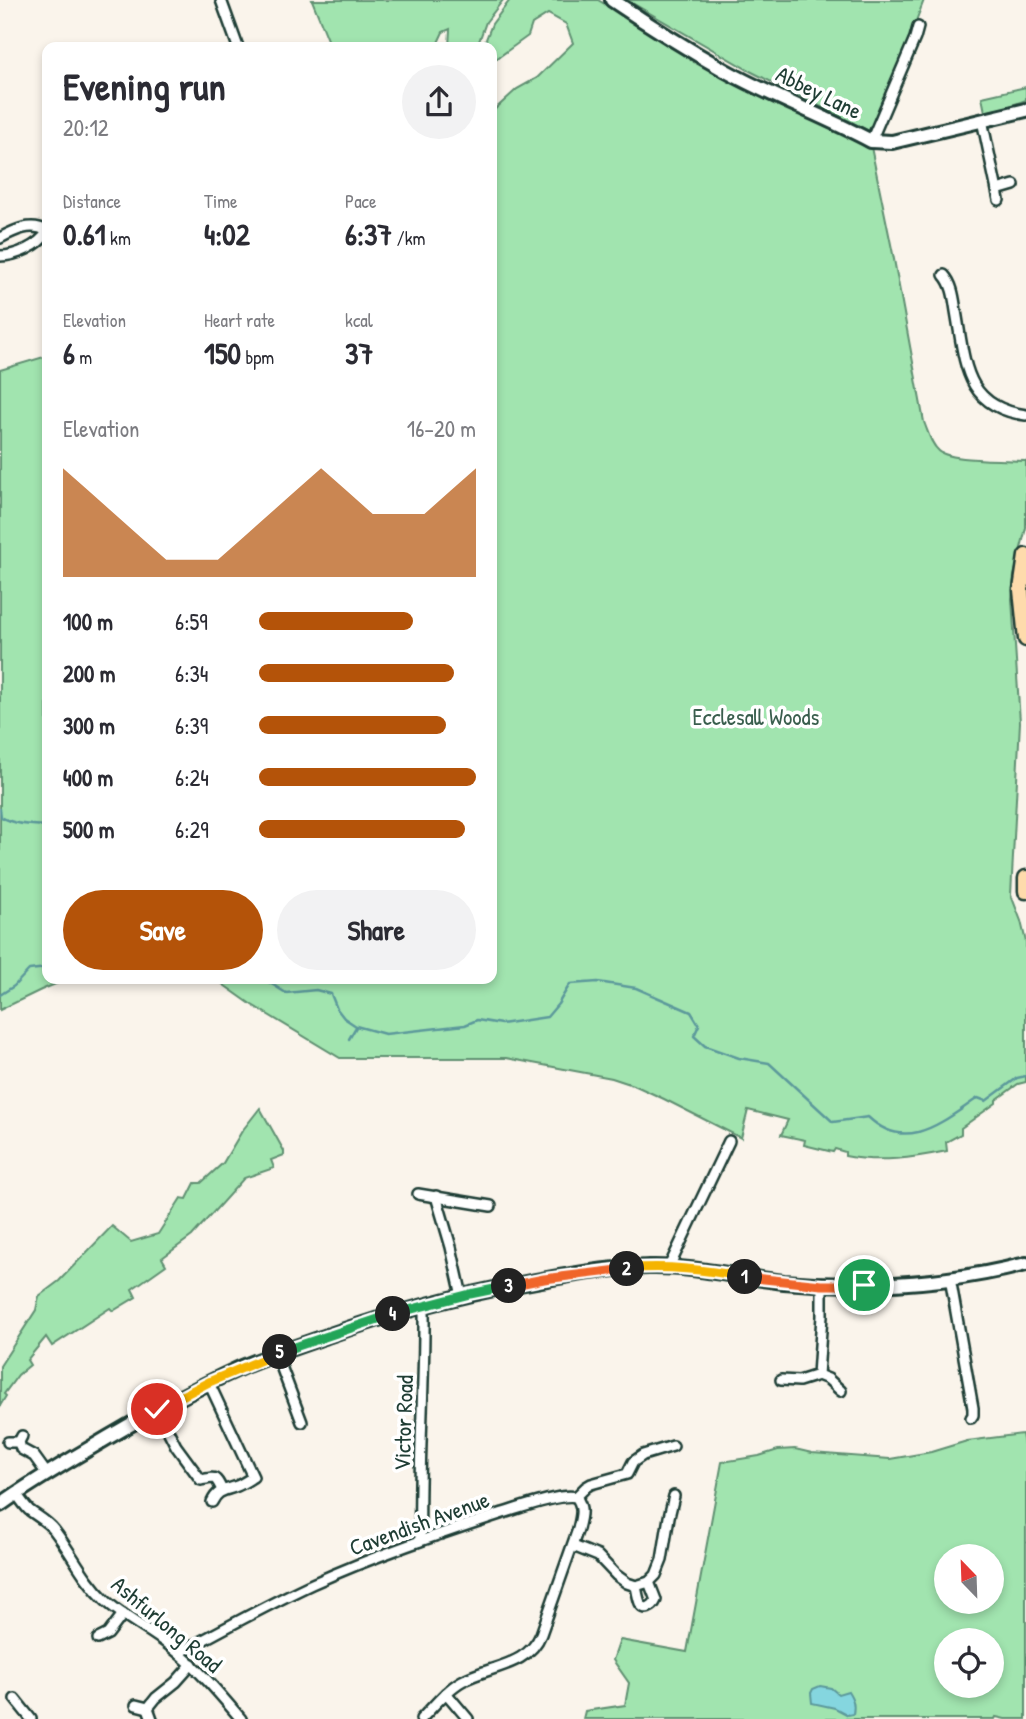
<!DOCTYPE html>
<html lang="en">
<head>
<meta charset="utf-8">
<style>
	body { margin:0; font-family:"Patrick Hand",sans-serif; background:#f2f2f3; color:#2b2b33; height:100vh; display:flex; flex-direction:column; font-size:26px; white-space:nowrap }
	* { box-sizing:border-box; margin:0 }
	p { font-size:23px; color:#7c7c81 }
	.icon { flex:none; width:38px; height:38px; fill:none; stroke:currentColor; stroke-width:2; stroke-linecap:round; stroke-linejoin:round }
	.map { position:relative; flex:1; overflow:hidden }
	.drawer { position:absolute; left:42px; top:42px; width:455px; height:942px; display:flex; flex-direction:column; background:#fff; border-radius:14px; box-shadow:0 4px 10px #0003 }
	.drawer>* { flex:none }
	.needle { width:46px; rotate:337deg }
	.controls { position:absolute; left:934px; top:1544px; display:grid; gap:14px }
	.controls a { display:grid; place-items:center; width:70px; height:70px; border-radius:50%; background:#fff; box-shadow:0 4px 10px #0003; font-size:35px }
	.pin { position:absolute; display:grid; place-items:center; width:60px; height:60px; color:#fff; margin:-30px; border:4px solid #fff; border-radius:50%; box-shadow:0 2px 7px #0007 }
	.km { position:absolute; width:35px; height:35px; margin:-18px; border-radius:50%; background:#222; color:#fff; font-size:19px; line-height:35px; text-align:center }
	.round { display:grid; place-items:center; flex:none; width:74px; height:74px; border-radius:37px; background:#f2f2f3 }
	.headline { display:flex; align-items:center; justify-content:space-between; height:119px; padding:0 21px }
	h1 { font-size:38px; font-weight:800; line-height:52px }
	.metrics { display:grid; grid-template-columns:repeat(3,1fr); gap:10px; height:119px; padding:7px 21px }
	.metrics div { display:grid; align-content:center }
	.metrics b { font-size:30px; font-weight:800 }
	.metrics small { font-size:19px; font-weight:400 }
	.metrics p { font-size:19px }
	.chart { height:196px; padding:14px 21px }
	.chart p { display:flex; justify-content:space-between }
	.chart svg { width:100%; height:126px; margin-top:7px; fill:#b45309; opacity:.7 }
	.primary-button { display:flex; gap:14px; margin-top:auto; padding:14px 21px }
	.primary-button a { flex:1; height:80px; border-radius:42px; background:#b45309; color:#fff; font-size:28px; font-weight:800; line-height:80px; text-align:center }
	.primary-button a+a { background:#f2f2f3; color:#2b2b33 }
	ul { padding:0 21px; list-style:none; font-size:23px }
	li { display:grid; grid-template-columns:112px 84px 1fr; align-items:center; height:52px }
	li i { height:18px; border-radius:9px; background:#b45309 }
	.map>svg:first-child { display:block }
	.green { fill:#a1e4af; stroke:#609072; stroke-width:2; fill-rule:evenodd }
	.water { fill:#85d6df; stroke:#5c999b; stroke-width:2 }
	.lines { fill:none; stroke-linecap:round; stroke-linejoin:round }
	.stream { stroke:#5c999b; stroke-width:2.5 }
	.street-casing { stroke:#1f3d34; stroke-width:14 }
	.secondary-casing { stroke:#1f3d34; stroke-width:18 }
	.primary-casing { stroke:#1f3d34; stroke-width:19 }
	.street { stroke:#fff; stroke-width:9 }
	.secondary { stroke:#fff; stroke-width:12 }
	.primary { stroke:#fedbac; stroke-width:14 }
	.split-1-casing { stroke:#fff; stroke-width:14 }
	.split-2-casing { stroke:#fff; stroke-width:14 }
	.split-3-casing { stroke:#fff; stroke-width:14 }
	.split-4-casing { stroke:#fff; stroke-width:14 }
	.split-5-casing { stroke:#fff; stroke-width:14 }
	.split-6-casing { stroke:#fff; stroke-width:14 }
	.split-1 { stroke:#f0652b; stroke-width:9 }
	.split-2 { stroke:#f5b400; stroke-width:9 }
	.split-3 { stroke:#f0652b; stroke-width:9 }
	.split-4 { stroke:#22a559; stroke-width:9 }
	.split-5 { stroke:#22a559; stroke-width:9 }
	.split-6 { stroke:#f5b400; stroke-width:9 }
	.labels { text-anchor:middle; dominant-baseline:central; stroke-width:7; stroke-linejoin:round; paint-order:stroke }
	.street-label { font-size:23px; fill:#1f3d34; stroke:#fff }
	.park-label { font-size:23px; fill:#395e4d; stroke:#fff }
</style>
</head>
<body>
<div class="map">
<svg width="1026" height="1719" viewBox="0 0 1026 1719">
	<rect width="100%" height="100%" fill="#faf4eb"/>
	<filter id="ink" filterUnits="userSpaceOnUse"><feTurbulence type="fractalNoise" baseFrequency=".0143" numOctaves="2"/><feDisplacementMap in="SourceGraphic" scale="14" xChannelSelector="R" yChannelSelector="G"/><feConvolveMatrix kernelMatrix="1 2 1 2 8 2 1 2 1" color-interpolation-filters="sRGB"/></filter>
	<g filter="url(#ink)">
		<g class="green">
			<path d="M312,0H503L486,22L477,47H449L450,29L443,32L436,47H331Z"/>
			<path d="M510,0H598L743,88L871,147L893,254L924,422C928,432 931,444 939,451C949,461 1010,460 1026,461V528L1014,576L1012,599L1020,722L1011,895L1021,921L1026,942V1082L1018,1084L996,1100V1103L961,1128V1134L946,1142L947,1151C913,1158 880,1163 845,1156V1152L835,1149L833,1152L804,1145L805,1140L781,1135L788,1120L748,1110L741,1138L664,1099L636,1086L612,1078L506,1058H340L252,1005L214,978H492V112L517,89L537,78L573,43L566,24L548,14L532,24L528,36L496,59L492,53V47H483L492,24Z"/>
			<path d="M627,0H924L873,133L750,71Z"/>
			<path d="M1026,87V100L1007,107L985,112L982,97Z"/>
			<path d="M47,356V978H70L41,990L0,1010V370Z"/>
			<path d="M260,1108L284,1151V1155L271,1160L274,1168L244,1178L192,1236L162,1258L166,1265L132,1289L136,1297L113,1311L110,1308L52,1346L46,1337L27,1360L30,1365L18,1375L4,1394L6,1396L0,1406V1366L36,1310L39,1296L59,1281L112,1226L131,1242L158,1234L181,1198L187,1199L195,1183H201L223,1163L242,1131Z"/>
			<path d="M1022,1434L1026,1456V1719H1005L996,1717L995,1719H583L585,1711L625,1705L629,1683L613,1660L620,1640L687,1652L722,1462L759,1456L778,1450L795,1449L812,1453L890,1459L931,1452L967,1441ZM947,1556H992V1601H947ZM947,1640H992V1685H947Z"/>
		</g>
		<path class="water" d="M820,1686L831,1688L838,1694L848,1691C853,1699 855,1704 853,1714L848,1715L835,1708L812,1703L811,1693L813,1689Z"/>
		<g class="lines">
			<g class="stream">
				<path d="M0,809L1,817C16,825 30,825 47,826"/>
				<path d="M262,978L286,993L316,990L331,994L337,1009L344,1018L356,1026L385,1034L465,1025L477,1020L501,1024L547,1017L558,1004L570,984L598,982L636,988L691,1012L699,1025L694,1036L705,1046L739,1058L769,1063L833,1122L868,1117C907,1154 943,1121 978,1098L986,1101L1017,1078L1026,1076"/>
				<path d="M0,995L14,986L29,970L47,968"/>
				<path d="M349,1039L356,1027"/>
			</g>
			<g class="street-casing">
				<g id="street">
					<path d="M221,0L238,47"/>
					<path d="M982,120L999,200"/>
					<path d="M871,141L915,38L918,27"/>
					<path d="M997,190L1014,185"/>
					<path d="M0,238C15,230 31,222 47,231"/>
					<path d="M0,256C16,256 39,246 47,232"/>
					<path d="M944,275C953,285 954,299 956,311C965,362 964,407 1026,415"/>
					<path d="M418,1194L491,1206"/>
					<path d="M436,1196L451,1247L462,1296"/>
					<path d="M669,1267L729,1141"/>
					<path d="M950,1278L973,1408V1415L971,1418"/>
					<path d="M276,1353L302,1422"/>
					<path d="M818,1375L822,1316V1285"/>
					<path d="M781,1380L799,1381L818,1375L828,1379L841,1391"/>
					<path d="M209,1383L253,1477C248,1480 242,1484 237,1486C225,1491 218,1489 212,1502"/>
					<path d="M157,1409L176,1446L201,1480C216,1477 215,1476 222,1490"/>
					<path d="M22,1436L19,1442L21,1449L34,1456L47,1474"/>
					<path d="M8,1442H19"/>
					<path d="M16,1493C20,1499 24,1505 29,1510C38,1517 47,1521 54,1530C72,1553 83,1579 105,1600C124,1618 149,1629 170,1646C197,1667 219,1693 241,1719"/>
					<path d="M576,1497L586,1487L591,1484L627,1474L633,1462L643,1455L673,1446"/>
					<path d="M420,1541C418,1463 425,1384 424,1306"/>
					<path d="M573,1546L598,1556L616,1575L627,1583L636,1586L649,1582L656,1575L662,1560L669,1517L674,1496"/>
					<path d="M636,1586C637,1591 638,1598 640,1603C644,1612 653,1607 656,1600L649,1582"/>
					<path d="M98,1639L108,1634L123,1614"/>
					<path d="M179,1653C223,1629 267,1605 312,1584C374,1556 439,1534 503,1513C520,1508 561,1493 576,1497"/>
					<path d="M446,1693L468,1719"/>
					<path d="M15,1699L31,1719"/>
					<path d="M136,1705L148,1708"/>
					<path d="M152,1719L148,1708L156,1698L176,1682L192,1664"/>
					<path d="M421,1719C434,1706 446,1690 462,1681C488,1666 528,1667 541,1634L578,1529C581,1517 584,1507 576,1497"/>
				</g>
			</g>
			<g class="secondary-casing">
				<g id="secondary">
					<path d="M612,0C649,25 687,49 726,71C773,97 824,116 871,141L892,142L1026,110"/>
					<path d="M0,1505C28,1485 58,1467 87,1450C137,1420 187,1392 240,1368C268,1356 298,1346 327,1336C390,1314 454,1296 520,1284C562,1276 606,1268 649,1267C695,1266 739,1277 784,1282C864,1289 948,1284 1026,1264"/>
				</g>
			</g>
			<g class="primary-casing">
				<g id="primary">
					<path d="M1026,556L1021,590L1026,639"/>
					<path d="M1026,878V891"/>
				</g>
			</g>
			<use href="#street" class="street"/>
			<use href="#secondary" class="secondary"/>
			<use href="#primary" class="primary"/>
		</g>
	</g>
	<g class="lines" filter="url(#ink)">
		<g class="split-1-casing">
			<path id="split-1" d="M745,1277L822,1285H864"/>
		</g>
		<g class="split-2-casing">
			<path id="split-2" d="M627,1269C667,1265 706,1270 745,1277"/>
		</g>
		<g class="split-3-casing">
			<path id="split-3" d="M509,1286L544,1279L627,1269"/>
		</g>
		<g class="split-4-casing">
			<path id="split-4" d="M393,1314L470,1294L509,1286"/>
		</g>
		<g class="split-5-casing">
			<path id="split-5" d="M280,1352L393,1314"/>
		</g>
		<g class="split-6-casing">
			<path id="split-6" d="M157,1409L209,1382L280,1352"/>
		</g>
		<use href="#split-1" class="split-1"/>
		<use href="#split-2" class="split-2"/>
		<use href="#split-3" class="split-3"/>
		<use href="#split-4" class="split-4"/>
		<use href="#split-5" class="split-5"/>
		<use href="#split-6" class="split-6"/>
	</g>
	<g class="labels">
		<g class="street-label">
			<text transform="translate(819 92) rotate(26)">Abbey Lane</text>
			<text transform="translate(403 1423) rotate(-88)">Victor Road</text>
			<text transform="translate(419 1523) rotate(-20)">Cavendish Avenue</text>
			<text transform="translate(167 1624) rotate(40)">Ashfurlong Road</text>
		</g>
		<g class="park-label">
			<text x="756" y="716">Ecclesall Woods</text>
		</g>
	</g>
</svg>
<div class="controls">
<a><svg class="needle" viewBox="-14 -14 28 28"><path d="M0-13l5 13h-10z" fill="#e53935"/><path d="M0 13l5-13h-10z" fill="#7c7c81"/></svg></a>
<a><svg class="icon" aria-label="locate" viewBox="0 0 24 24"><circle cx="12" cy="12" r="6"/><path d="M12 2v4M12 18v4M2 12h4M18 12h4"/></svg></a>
</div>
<div class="pin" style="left:864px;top:1285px;background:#1e9e55"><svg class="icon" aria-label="arrive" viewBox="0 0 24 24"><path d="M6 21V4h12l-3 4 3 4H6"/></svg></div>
<div class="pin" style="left:157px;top:1409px;background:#d93025"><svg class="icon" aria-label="check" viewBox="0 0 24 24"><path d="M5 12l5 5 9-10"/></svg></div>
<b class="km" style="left:745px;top:1277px">1</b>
<b class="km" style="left:627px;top:1269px">2</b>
<b class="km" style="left:509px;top:1286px">3</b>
<b class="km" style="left:393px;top:1314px">4</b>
<b class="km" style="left:280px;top:1352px">5</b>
<section class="drawer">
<div class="headline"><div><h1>Evening run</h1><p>20:12</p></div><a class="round"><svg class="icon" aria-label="share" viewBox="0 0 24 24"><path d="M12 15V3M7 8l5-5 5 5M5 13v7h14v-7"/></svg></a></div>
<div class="metrics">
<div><p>Distance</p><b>0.61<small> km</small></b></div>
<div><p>Time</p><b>4:02</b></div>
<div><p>Pace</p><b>6:37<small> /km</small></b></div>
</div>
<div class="metrics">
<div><p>Elevation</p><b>6<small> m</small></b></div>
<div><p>Heart rate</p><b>150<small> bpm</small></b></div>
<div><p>kcal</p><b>37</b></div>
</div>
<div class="chart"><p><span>Elevation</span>16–20 m</p>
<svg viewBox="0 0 160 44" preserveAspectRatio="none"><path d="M0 44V6L10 14L20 22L30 30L40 38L50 38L60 38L70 30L80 22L90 14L100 6L110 14L120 22L130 22L140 22L150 14L160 6V44z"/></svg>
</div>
<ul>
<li><b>100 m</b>6:59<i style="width:71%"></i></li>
<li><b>200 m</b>6:34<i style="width:90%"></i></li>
<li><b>300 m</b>6:39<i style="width:86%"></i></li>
<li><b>400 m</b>6:24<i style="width:100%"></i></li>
<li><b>500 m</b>6:29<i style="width:95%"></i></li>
</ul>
<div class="primary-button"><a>Save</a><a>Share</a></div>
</section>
</div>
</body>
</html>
